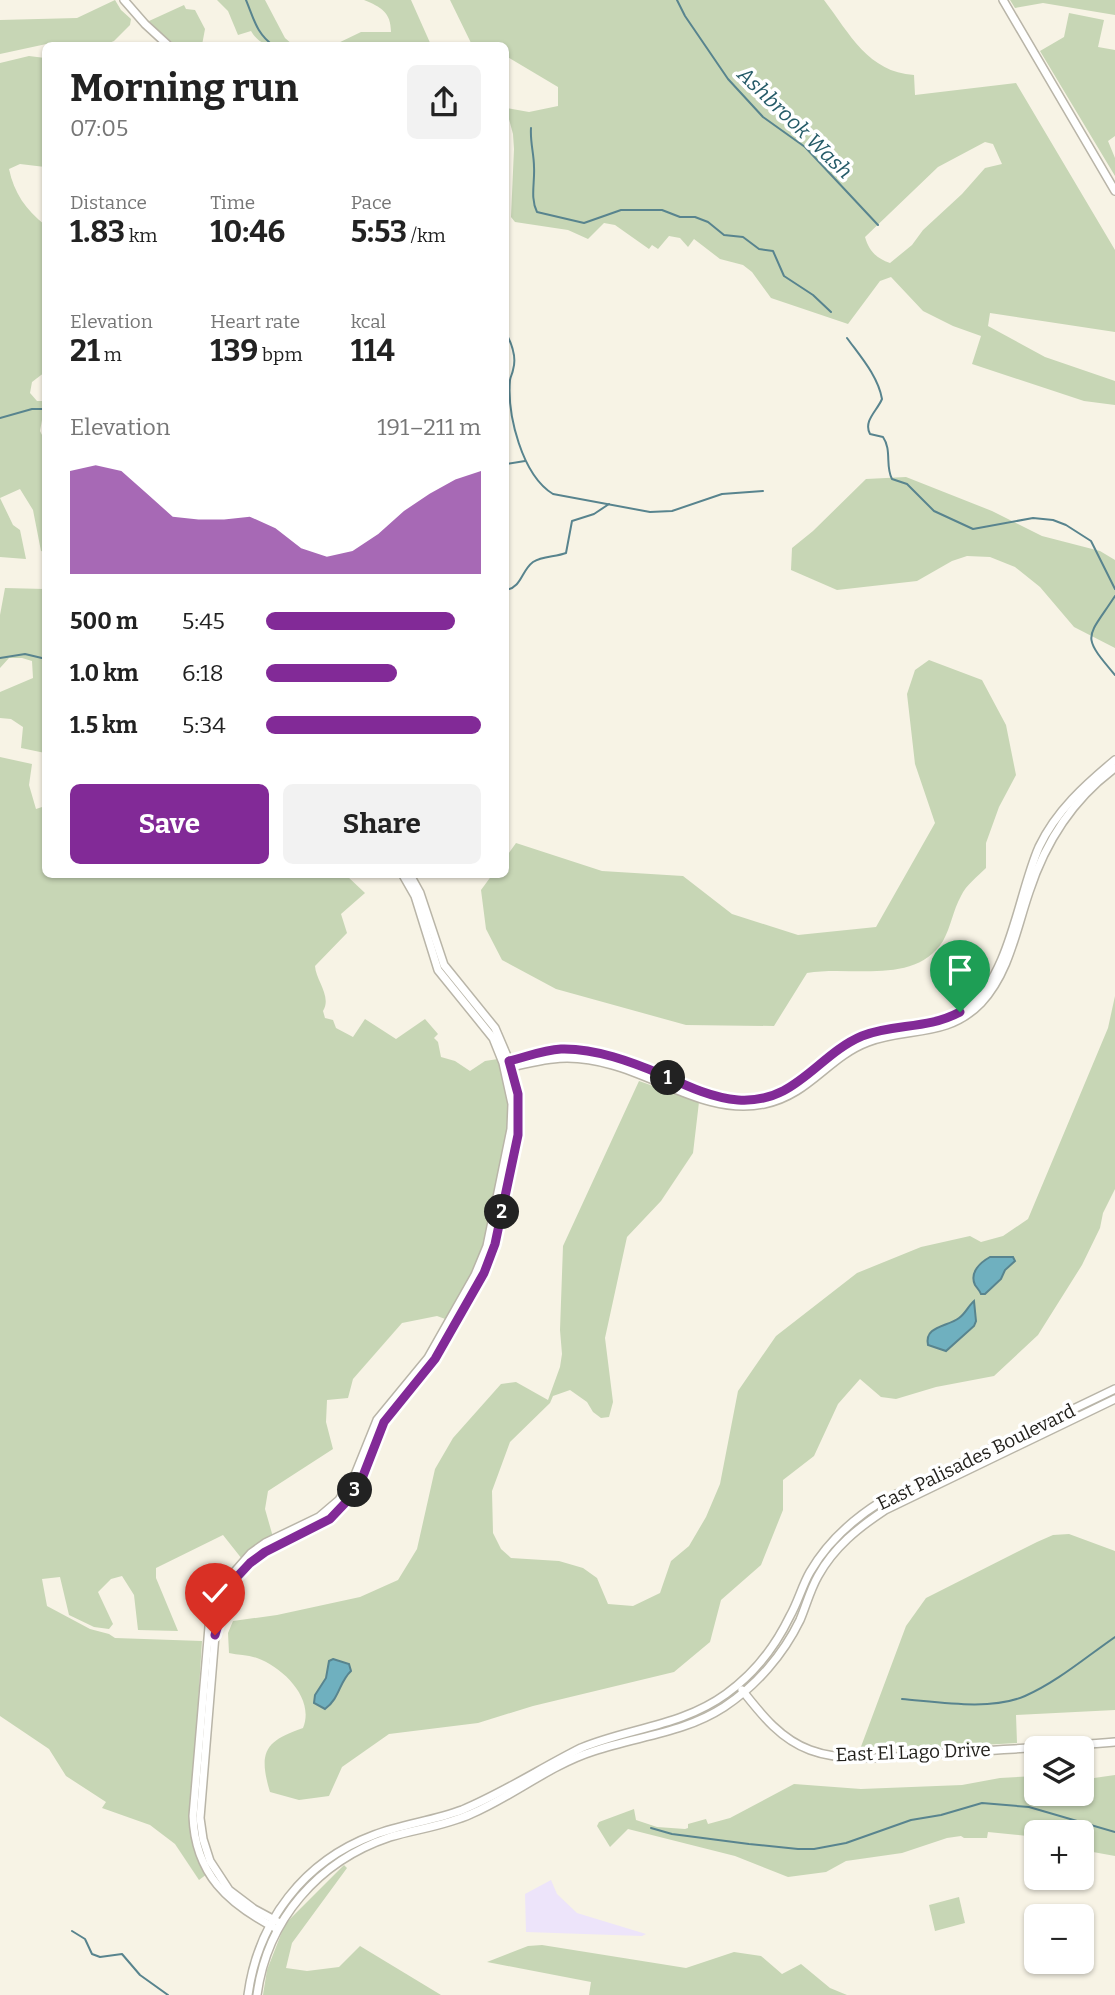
<!DOCTYPE html>
<html lang="en">
<head>
<meta charset="utf-8">
<style>
	body { margin:0; font-family:Bitter,serif; background:#f2f2f2; color:#222; height:100vh; display:flex; flex-direction:column; font-size:26px; white-space:nowrap }
	* { box-sizing:border-box; margin:0 }
	p { font-size:23px; color:#767676 }
	.icon { flex:none; width:38px; height:38px; fill:none; stroke:currentColor; stroke-width:2; stroke-linecap:round; stroke-linejoin:round }
	.map { position:relative; flex:1; overflow:hidden }
	.drawer { position:absolute; left:42px; top:42px; width:467px; height:836px; display:flex; flex-direction:column; background:#fff; border-radius:10px; box-shadow:0 2px 5px #0004 }
	.drawer>* { flex:none }
	.tools { position:absolute; left:1024px; top:1736px; display:grid; gap:14px }
	.tools a { display:grid; place-items:center; width:70px; height:70px; border-radius:10px; background:#fff; box-shadow:0 2px 5px #0004; font-size:35px }
	.pin { position:absolute; display:grid; place-items:center; width:60px; height:60px; color:#fff; margin:-72px -30px; border-radius:50% 50% 50% 0; rotate:-45deg; box-shadow:0 0 7px #0007 }
	.pin .icon { rotate:45deg }
	.km { position:absolute; width:35px; height:35px; margin:-18px; border-radius:50%; background:#222; color:#fff; font-size:19px; line-height:35px; text-align:center }
	.round { display:grid; place-items:center; flex:none; width:74px; height:74px; border-radius:10px; background:#f2f2f2 }
	.overview { display:flex; align-items:center; justify-content:space-between; height:119px; padding:0 28px }
	h1 { font-size:38px; font-weight:700; line-height:52px }
	.metrics { display:grid; grid-template-columns:repeat(3,1fr); gap:10px; height:119px; padding:7px 28px }
	.metrics div { display:grid; align-content:center }
	.metrics b { font-size:30px; font-weight:700 }
	.metrics small { font-size:19px; font-weight:400 }
	.metrics p { font-size:19px }
	.chart { height:196px; padding:14px 28px }
	.chart p { display:flex; justify-content:space-between }
	.chart svg { width:100%; height:126px; margin-top:7px; fill:#822a97; opacity:.7 }
	.button { display:flex; gap:14px; margin-top:auto; padding:14px 28px }
	.button a { flex:1; height:80px; border-radius:10px; background:#822a97; color:#fff; font-size:28px; font-weight:700; line-height:80px; text-align:center }
	.button a+a { background:#f2f2f2; color:#222 }
	ul { padding:0 28px; list-style:none; font-size:23px }
	li { display:grid; grid-template-columns:112px 84px 1fr; align-items:center; height:52px }
	li i { height:18px; border-radius:9px; background:#822a97 }
	.map>svg:first-child { display:block }
	.industrial { fill:#ede4fa }
	.green { fill:#c7d6b5; fill-rule:evenodd }
	.water { fill:#6fb0bf; stroke:#58848e; stroke-width:2 }
	.lines { fill:none; stroke-linecap:round; stroke-linejoin:round }
	.stream { stroke:#58848e; stroke-width:2 }
	.secondary-casing { stroke:#b9b5a8; stroke-width:10 }
	.secondary { stroke:#fff; stroke-width:7 }
	.route-casing { stroke:#fff; stroke-width:14 }
	.route { stroke:#822a97; stroke-width:9 }
	.labels { text-anchor:middle; dominant-baseline:central; stroke-width:7; stroke-linejoin:round; paint-order:stroke }
	.street-label { font-size:19px; fill:#211f1a; stroke:#fff }
	.water-label { font-size:21px; font-style:italic; fill:#255b68; stroke:#fff }
</style>
</head>
<body>
<div class="map">
<svg width="1115" height="1995" viewBox="0 0 1115 1995">
	<rect width="100%" height="100%" fill="#f7f3e5"/>
	<path class="industrial" d="M551,1880L557,1894L577,1913L646,1934L642,1936L526,1932L525,1894Z"/>
	<g class="green">
		<path d="M115,0L121,10L131,19L130,25L114,41L104,45L51,43L0,54V20L77,18Z"/>
		<path d="M217,0H265L285,38L293,45C275,46 261,48 251,31L238,35L228,11Z"/>
		<path d="M364,0H411L431,45H334L361,32H391C391,12 381,7 364,0Z"/>
		<path d="M450,0H824C850,34 868,72 914,75L915,95L1016,83L1115,250V332L990,313L988,326L1045,357L1115,381V405L1084,401L972,364L981,336L953,326L923,311L891,277L880,281L848,324L771,298L752,272L743,265L720,259L694,239L688,247L680,238L669,236L658,249L652,245L649,249L615,225L604,223L588,239L568,230L515,222L511,217L514,149L513,134L506,108L529,112L558,106V87L506,56V46L472,45ZM985,142L993,144L1002,164L985,168L962,194L923,230L912,245L890,263C876,258 869,251 865,237L938,167Z"/>
		<path d="M1010,0H1115V15L1043,3L1015,8Z"/>
		<path d="M184,5L186,9L195,10L205,29L202,45C171,46 170,43 149,21Z"/>
		<path d="M1069,13L1104,20L1098,47L1115,50V136L1108,141L1115,158V176L1040,51L1064,37Z"/>
		<path d="M29,56L45,58V167L20,164L9,169C14,193 26,210 45,225L46,291L42,316L45,318V372L32,382L30,393L37,401H45V420H42L40,431L46,443L45,552L41,551L33,510L20,489L0,498L13,525L20,530L26,559L0,557V63Z"/>
		<path d="M906,477L992,511L1042,536L1100,551L1115,560V648L1074,627L1040,587L1015,567L990,557L967,556L952,561L917,581L837,590L791,570L792,548L813,531L866,479Z"/>
		<path d="M5,588L45,589V753L21,748L23,727L11,719L0,718V692L33,678L32,661L22,658H9L0,668V615Z"/>
		<path d="M929,660L982,680L1006,725L1016,775L999,807L986,843V868C978,876 966,885 961,896C953,910 951,927 943,941C915,986 850,965 807,973L774,1026L686,1025L556,989L502,960L486,929L481,890L492,875H506V857L516,843L602,871L683,876L732,914L798,935L876,927L935,823L915,764L907,694L915,670Z"/>
		<path d="M0,757L32,764L29,785L36,809L45,806L46,875L347,876L365,893L341,914L347,933L315,966C316,981 332,996 323,1011L325,1018L333,1020L336,1028L353,1037L365,1019L396,1039L425,1019L438,1034L434,1038L438,1042L441,1057L455,1061L470,1071L485,1061L498,1059L509,1098L511,1121L482,1258L448,1320L437,1316L402,1323L353,1379L348,1398L327,1400L326,1422L333,1449L268,1491L265,1509L273,1537L242,1559L223,1535L156,1568V1578L178,1631L138,1630L134,1595L122,1576L111,1579L98,1592L113,1624L109,1629L94,1627L69,1615L60,1577L42,1579L47,1606L90,1629L109,1634L115,1638L202,1641L191,1817L207,1874L199,1880L175,1844L150,1825L102,1808L106,1802L66,1776L49,1749L0,1716Z"/>
		<path d="M1115,996V1189L1103,1213L1100,1228L1082,1265L1038,1335L994,1376L936,1387L896,1399L881,1397L860,1379L838,1404L814,1456L783,1480V1510L761,1565L721,1600L710,1642L674,1672L533,1706L478,1723L389,1734L342,1767L329,1796L299,1800L270,1792C258,1752 265,1741 303,1728C315,1699 284,1668 257,1658C248,1655 238,1655 229,1653L228,1633L233,1621L277,1615L360,1597L398,1580L417,1549L435,1469L453,1438L501,1384L516,1382L548,1400L560,1367L562,1354L560,1330L563,1246L639,1081L699,1102L693,1153L661,1201L627,1237L605,1338L613,1402L609,1417L601,1418L593,1412L587,1402L570,1390L553,1396L550,1403L510,1442L492,1491L493,1533L501,1549L511,1558L559,1561L583,1568L597,1578L608,1604L633,1606L660,1593L671,1561L689,1546L706,1517L720,1484L738,1391L776,1336L857,1273L921,1247L970,1236L981,1242L1003,1236L1028,1219L1108,1028Z"/>
		<path d="M1069,1534L1115,1551V1710L1016,1715L1017,1743L859,1752L906,1626L926,1598L1037,1542L1053,1535Z"/>
		<path d="M1093,1772L1094,1778L1115,1775V1856L1082,1850V1832H1036V1868L1025,1867L1027,1836L988,1832L987,1838H964L961,1836L947,1838L902,1853L846,1861L826,1872L788,1877L735,1856L628,1829L610,1847L597,1826L599,1822L634,1809L636,1820L657,1827L685,1829L688,1828V1824L706,1819L708,1824L730,1818L794,1784L861,1789L962,1785L1000,1778L1036,1776V1794H1082V1773Z"/>
		<path d="M344,1865L347,1868L292,1943L286,1968L307,1971L339,1967L360,1946L441,1995H263L267,1970L285,1924Z"/>
		<path d="M959,1897L965,1923L935,1931L929,1905Z"/>
		<path d="M542,1945L686,1968L734,1952L761,1956L782,1974L801,1964L830,1988L847,1995H589L591,1982L487,1962L528,1946Z"/>
	</g>
	<g class="water">
		<path d="M990,1257H1013L1015,1261L1005,1270L1001,1279L985,1294H981C980,1291 977,1288 975,1285C969,1272 981,1262 990,1257Z"/>
		<path d="M974,1301L976,1321L974,1326L946,1351L928,1345C924,1326 947,1327 959,1318C965,1314 969,1305 974,1301Z"/>
		<path d="M333,1659L349,1664L351,1671C339,1682 340,1698 325,1709L314,1703L315,1695L326,1678L329,1661Z"/>
	</g>
	<g class="lines">
		<g class="stream">
			<path d="M246,0C254,19 256,33 274,46"/>
			<path d="M677,0L685,16L728,79L763,117L805,147L878,225"/>
			<path d="M531,128C530,142 534,154 534,167C535,182 530,198 537,212L584,223L621,210H662L680,217H695L708,222L724,235L743,237L759,249L773,251L784,276L813,295L831,312"/>
			<path d="M506,333C512,344 517,357 513,370C512,375 511,375 510,380C507,415 522,475 553,494L650,512L672,511L722,494L763,491"/>
			<path d="M847,338C860,356 878,376 882,399C877,411 863,421 870,434L883,437C892,450 885,466 892,479L907,484L934,511L973,529L1033,518L1053,520L1066,525L1091,541L1115,589"/>
			<path d="M0,418L32,409H46"/>
			<path d="M506,464L525,461"/>
			<path d="M506,590C522,587 521,571 533,562C542,556 556,557 566,553L572,521L594,514L609,504"/>
			<path d="M1115,596C1087,639 1080,634 1115,675"/>
			<path d="M0,658L25,654L46,659"/>
			<path d="M902,1699C938,1702 991,1711 1025,1696C1057,1682 1086,1657 1115,1637"/>
			<path d="M651,1828L672,1834L749,1844L798,1849H814L846,1843L911,1820L941,1815L982,1803L1029,1807L1115,1832"/>
			<path d="M72,1931L85,1939L92,1954L100,1957L122,1954L140,1975L168,1995"/>
		</g>
		<g class="secondary-casing">
			<g id="secondary">
				<path d="M124,0L145,24L169,46"/>
				<path d="M1003,0L1115,191"/>
				<path d="M507,1062C524,1057 541,1050 558,1049C592,1047 630,1062 661,1074C690,1086 719,1102 751,1100C795,1098 819,1058 855,1040C893,1020 931,1034 970,1005C1010,975 1019,892 1039,847C1056,811 1085,785 1115,760"/>
				<path d="M508,1068C548,1058 571,1053 612,1065C663,1079 710,1115 764,1104C809,1095 828,1057 868,1042C908,1027 947,1038 981,1003C1009,973 1016,930 1029,892C1045,843 1073,799 1115,768"/>
				<path d="M742,1690C761,1714 780,1739 810,1750C850,1765 906,1755 948,1753C1004,1749 1060,1747 1115,1742"/>
				<path d="M280,1923L254,1909L229,1890L210,1861L203,1839L200,1818L215,1635L228,1591L235,1578L250,1564L265,1552L330,1519L348,1500L363,1476L384,1422L435,1359L484,1273L495,1244L518,1135V1094L507,1056L495,1028L444,965L420,893L410,875"/>
				<path d="M277,1929C228,1904 195,1874 193,1816L210,1615L222,1586L251,1553L265,1543L319,1517L339,1500L354,1477L377,1420L428,1358L475,1275L487,1246L511,1129L512,1104L503,1063L493,1038L438,970L415,896L403,875"/>
				<path d="M248,1995C258,1921 304,1861 374,1835C402,1824 433,1821 462,1810C503,1793 541,1768 581,1748C629,1728 682,1726 726,1694C754,1674 775,1647 790,1616C798,1602 802,1586 810,1572C828,1541 853,1519 882,1501L1115,1389"/>
				<path d="M257,1995C267,1920 318,1861 390,1837C416,1829 445,1826 471,1814C513,1796 550,1765 594,1751C638,1736 684,1733 724,1707C756,1686 783,1655 800,1620C806,1606 810,1590 818,1576C834,1547 858,1528 885,1510L1115,1399"/>
			</g>
		</g>
		<use href="#secondary" class="secondary"/>
	</g>
	<g class="lines">
		<g class="route-casing">
			<path id="route" d="M215,1635L228,1591L236,1578L250,1563L265,1552L330,1519L348,1500L363,1476L384,1422L435,1359L484,1273L495,1244L518,1135V1094L509,1061C526,1057 543,1050 561,1049C595,1048 632,1062 663,1075C687,1086 712,1098 738,1100C796,1104 817,1055 862,1036C895,1023 926,1030 960,1012"/>
		</g>
		<use href="#route" class="route"/>
	</g>
	<g class="labels">
		<g class="street-label">
			<text transform="translate(976 1457) rotate(-26)">East Palisades Boulevard</text>
			<text transform="translate(913 1752) rotate(-2)">East El Lago Drive</text>
		</g>
		<g class="water-label">
			<text transform="translate(795 123) rotate(44)">Ashbrook Wash</text>
		</g>
	</g>
</svg>
<div class="tools">
<a><svg class="icon" aria-label="layers" viewBox="0 0 24 24"><path d="M12 4l9 5-9 5-9-5zM3 14l9 5 9-5"/></svg></a>
<a>+</a>
<a>−</a>
</div>
<div class="pin" style="left:960px;top:1012px;background:#1e9e55"><svg class="icon" aria-label="arrive" viewBox="0 0 24 24"><path d="M6 21V4h12l-3 4 3 4H6"/></svg></div>
<div class="pin" style="left:215px;top:1635px;background:#d93025"><svg class="icon" aria-label="check" viewBox="0 0 24 24"><path d="M5 12l5 5 9-10"/></svg></div>
<b class="km" style="left:668px;top:1078px">1</b>
<b class="km" style="left:502px;top:1212px">2</b>
<b class="km" style="left:355px;top:1490px">3</b>
<section class="drawer">
<div class="overview"><div><h1>Morning run</h1><p>07:05</p></div><a class="round"><svg class="icon" aria-label="share" viewBox="0 0 24 24"><path d="M12 15V3M7 8l5-5 5 5M5 13v7h14v-7"/></svg></a></div>
<div class="metrics">
<div><p>Distance</p><b>1.83<small> km</small></b></div>
<div><p>Time</p><b>10:46</b></div>
<div><p>Pace</p><b>5:53<small> /km</small></b></div>
</div>
<div class="metrics">
<div><p>Elevation</p><b>21<small> m</small></b></div>
<div><p>Heart rate</p><b>139<small> bpm</small></b></div>
<div><p>kcal</p><b>114</b></div>
</div>
<div class="chart"><p><span>Elevation</span>191–211 m</p>
<svg viewBox="0 0 160 44" preserveAspectRatio="none"><path d="M0 44V8L10 6L20 8L30 16L40 24L50 25L60 25L70 24L80 28L90 35L100 38L110 36L120 30L130 22L140 16L150 11L160 8V44z"/></svg>
</div>
<ul>
<li><b>500 m</b>5:45<i style="width:88%"></i></li>
<li><b>1.0 km</b>6:18<i style="width:61%"></i></li>
<li><b>1.5 km</b>5:34<i style="width:100%"></i></li>
</ul>
<div class="button"><a>Save</a><a>Share</a></div>
</section>
</div>
</body>
</html>
